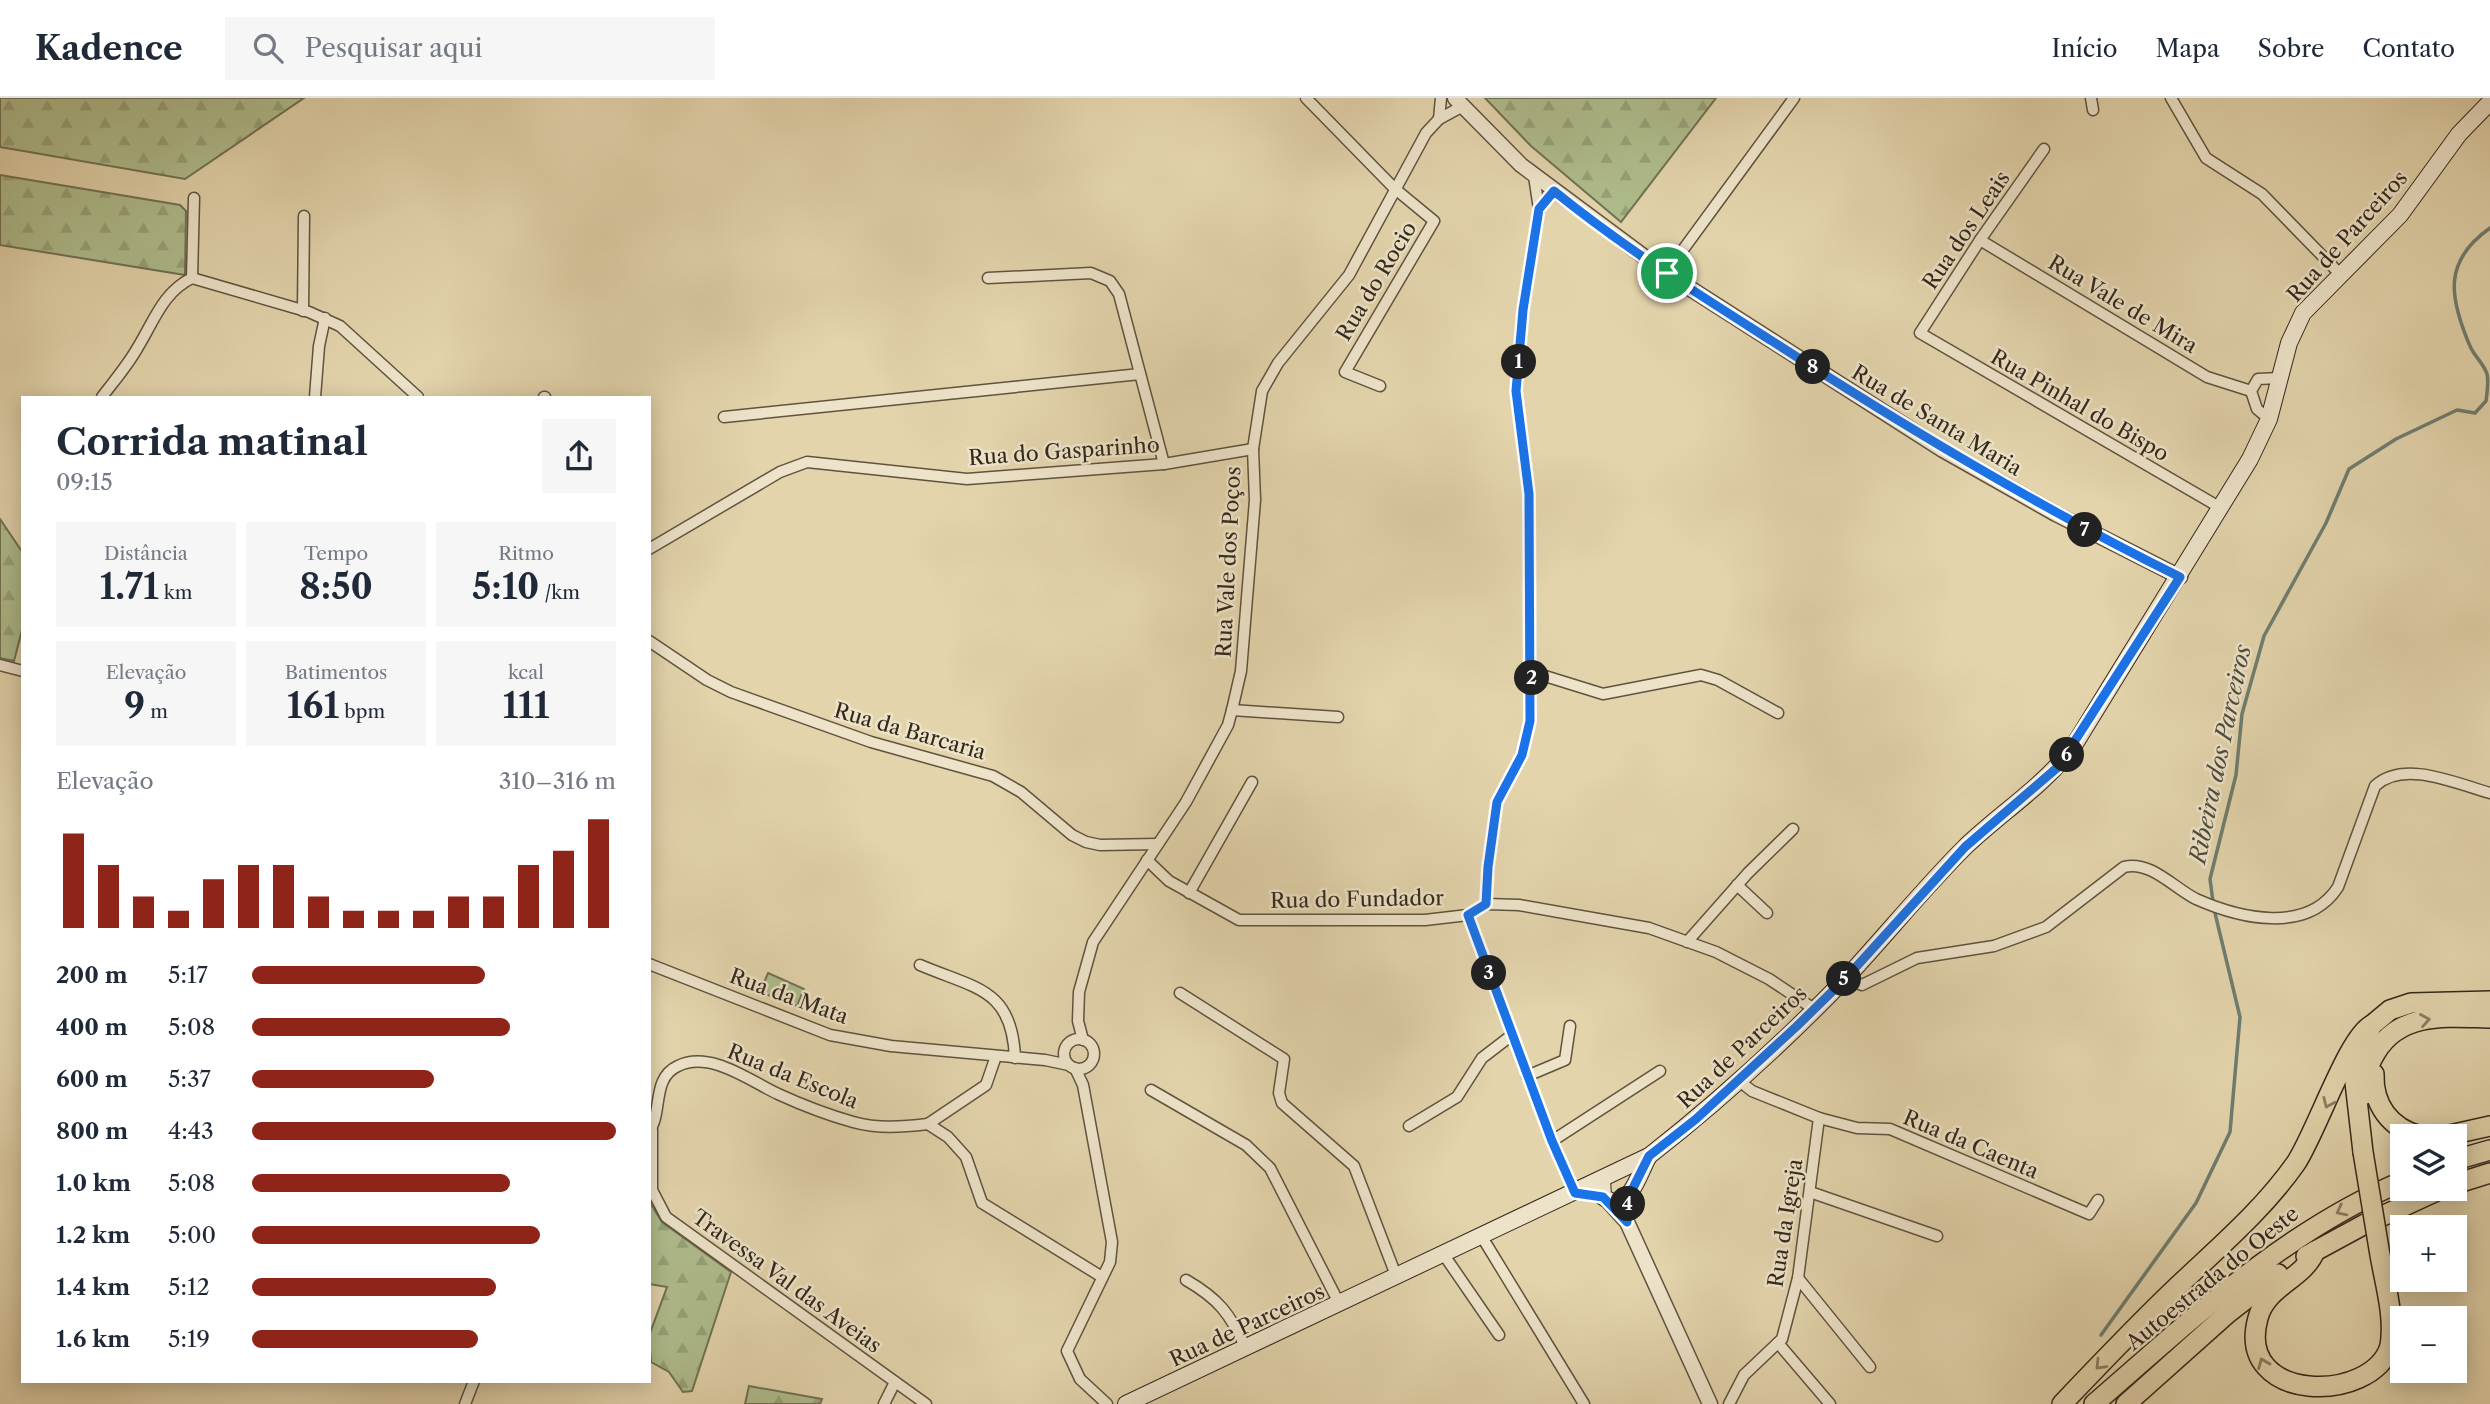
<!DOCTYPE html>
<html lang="pt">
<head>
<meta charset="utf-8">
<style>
	body { margin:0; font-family:"Libre Caslon Text",serif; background:#f6f6f7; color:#1f2937; height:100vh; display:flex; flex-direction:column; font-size:26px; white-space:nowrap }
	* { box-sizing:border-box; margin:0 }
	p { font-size:23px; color:#747a83 }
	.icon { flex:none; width:38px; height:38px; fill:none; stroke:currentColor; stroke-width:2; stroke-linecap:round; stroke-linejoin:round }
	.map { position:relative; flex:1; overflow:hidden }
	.drawer { position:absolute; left:21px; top:298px; width:630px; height:987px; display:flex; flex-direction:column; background:#fff; border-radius:0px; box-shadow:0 4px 18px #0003 }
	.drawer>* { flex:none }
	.buttons { position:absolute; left:2390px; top:1026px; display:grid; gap:14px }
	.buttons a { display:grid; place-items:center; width:77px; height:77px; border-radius:0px; background:#fff; box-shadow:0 4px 18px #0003; font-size:35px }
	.pin { position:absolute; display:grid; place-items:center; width:60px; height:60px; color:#fff; margin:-30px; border:4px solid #fff; border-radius:50%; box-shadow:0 2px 7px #0007 }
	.km { position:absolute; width:35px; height:35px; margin:-18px; border-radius:50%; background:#222; color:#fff; font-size:19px; line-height:35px; text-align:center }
	.round { display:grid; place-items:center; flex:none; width:74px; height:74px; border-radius:0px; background:#f6f6f7 }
	.headline { display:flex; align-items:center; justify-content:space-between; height:119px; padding:0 35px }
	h1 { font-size:38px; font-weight:800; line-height:52px }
	.figures { display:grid; grid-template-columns:repeat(3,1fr); gap:10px; height:119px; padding:7px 35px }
	.figures div { display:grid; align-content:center; border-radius:0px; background:#f6f6f7; text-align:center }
	.figures b { font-size:35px; font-weight:800 }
	.figures small { font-size:19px; font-weight:400 }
	.figures p { font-size:19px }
	.chart { height:196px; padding:14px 35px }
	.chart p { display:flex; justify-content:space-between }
	.chart svg { width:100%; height:126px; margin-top:7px; stroke:#8f2418; stroke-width:6 }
	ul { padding:0 35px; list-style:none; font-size:23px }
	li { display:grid; grid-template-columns:112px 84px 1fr; align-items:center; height:52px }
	li i { height:18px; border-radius:9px; background:#8f2418 }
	header { display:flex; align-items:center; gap:42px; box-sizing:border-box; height:98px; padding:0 35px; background:#fff; border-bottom:2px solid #e0e1e3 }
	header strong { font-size:33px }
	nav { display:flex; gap:38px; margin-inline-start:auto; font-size:24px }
	.search { width:490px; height:63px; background:#f6f6f7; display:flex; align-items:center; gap:18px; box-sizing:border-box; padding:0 24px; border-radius:0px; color:#747a83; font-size:26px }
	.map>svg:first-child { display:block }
	.forest { fill:url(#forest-firs); stroke:#717254; stroke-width:2 }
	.pitch { fill:#afbd8d; stroke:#717254; stroke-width:2 }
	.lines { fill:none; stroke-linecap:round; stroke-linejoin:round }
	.stream { stroke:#6e7e70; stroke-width:3.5 }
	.minor-casing { stroke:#5f533f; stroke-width:13 }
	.tertiary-casing { stroke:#5f533f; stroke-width:17 }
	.secondary-casing { stroke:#33281b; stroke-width:18 }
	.motorway-casing { stroke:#33281b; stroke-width:22 }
	.minor { stroke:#ede3c9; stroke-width:10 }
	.tertiary { stroke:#ede3c9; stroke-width:14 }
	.secondary { stroke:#ede3c9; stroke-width:16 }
	.motorway { stroke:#e3d4ac; stroke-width:19 }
	.motorway-bridge-casing { stroke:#33281b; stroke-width:22; stroke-linecap:butt }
	.motorway-bridge { stroke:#e3d4ac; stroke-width:19 }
	.oneway { stroke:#8b7e64 }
	.route-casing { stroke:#fff; stroke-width:14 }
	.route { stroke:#1a73e8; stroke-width:9 }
	.labels { text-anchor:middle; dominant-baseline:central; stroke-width:5; stroke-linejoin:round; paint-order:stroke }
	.street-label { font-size:21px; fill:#33281b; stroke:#ede3c9 }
	.water-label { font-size:23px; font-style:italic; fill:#4c4c3e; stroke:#ede3c9 }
</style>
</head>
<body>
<header>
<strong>Kadence</strong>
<div class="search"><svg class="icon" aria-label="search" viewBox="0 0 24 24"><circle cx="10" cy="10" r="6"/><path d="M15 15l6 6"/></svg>Pesquisar aqui</div>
<nav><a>Início</a><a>Mapa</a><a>Sobre</a><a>Contato</a></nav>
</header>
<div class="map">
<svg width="2490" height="1306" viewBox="0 0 2490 1306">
	<defs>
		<pattern id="forest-firs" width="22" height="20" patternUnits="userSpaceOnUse" patternTransform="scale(1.75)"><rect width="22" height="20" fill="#afbd8d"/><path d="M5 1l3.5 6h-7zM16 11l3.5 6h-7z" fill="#97a279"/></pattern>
	</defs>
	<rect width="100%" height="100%" fill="#e3d4ac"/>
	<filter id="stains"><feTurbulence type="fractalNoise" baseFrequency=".00286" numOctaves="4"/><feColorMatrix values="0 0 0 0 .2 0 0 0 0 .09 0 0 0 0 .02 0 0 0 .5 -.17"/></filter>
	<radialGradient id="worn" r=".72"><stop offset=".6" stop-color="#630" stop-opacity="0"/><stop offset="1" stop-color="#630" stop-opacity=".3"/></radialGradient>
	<g class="forest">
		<path d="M0,0H304L185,81L0,49Z"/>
		<path d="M1485,0H1716L1621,124L1531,48Z"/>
		<path d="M0,77L180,107L186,113L185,177L0,147Z"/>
		<path d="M0,421L23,455V528L14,563L0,560Z"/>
		<path d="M649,1103L662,1124L731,1174L692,1293L683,1294L669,1274L651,1264L649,1238L667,1189L649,1186Z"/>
		<path d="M749,1288L822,1301L820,1306H745Z"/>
	</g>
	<path class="pitch" d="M768,875L804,891L797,908L760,894Z"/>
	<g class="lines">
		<g class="stream">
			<path d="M2213,804L2210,781L2236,677L2242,616L2264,538L2326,425L2349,371L2396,341L2457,312L2475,315L2486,303C2487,295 2489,283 2487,276C2484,266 2474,258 2470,248C2449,199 2443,163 2490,130"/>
			<path d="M2101,1237L2196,1105L2230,1034L2240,919L2214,811"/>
		</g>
		<g class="minor-casing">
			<g id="minor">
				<path d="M1306,0L1394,90L1434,123L1345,274L1380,288"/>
				<path d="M2091,0L2093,12"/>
				<path d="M2171,0L2206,60L2262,96L2340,176"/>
				<path d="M1439,21L1441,0"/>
				<path d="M2044,51L1980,142L1920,235L2221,410"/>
				<path d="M1539,111L1554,93"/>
				<path d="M1980,142L2207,279L2251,293"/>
				<path d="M1666,175L1794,0"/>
				<path d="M192,180L309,214L340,228L418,299"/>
				<path d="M192,180L194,100"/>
				<path d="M988,180L1091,175L1110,183L1119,196L1164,366"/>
				<path d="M303,213L304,118"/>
				<path d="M102,299C114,283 128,267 138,249C154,223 163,194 192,180"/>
				<path d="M315,299L319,248L325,220"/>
				<path d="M544,299H545"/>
				<path d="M724,319L1140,276"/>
				<path d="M2269,321L2257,311L2251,293L2258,281L2280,280"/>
				<path d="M649,451L780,374L807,364L967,381L1164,366L1253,351"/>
				<path d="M649,543L707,582L731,594L871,644L993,678L1021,694L1072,737L1086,744L1100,747L1158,746"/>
				<path d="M0,567L23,573"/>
				<path d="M1532,574L1603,596L1701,577L1718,582L1778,615"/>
				<path d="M1232,612L1338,619"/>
				<path d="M1147,762L1169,783L1239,822H1425L1468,817L1486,806L1519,807L1649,830L1716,854L1769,881L1814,911"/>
				<path d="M1737,787L1767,815"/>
				<path d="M1189,795L1252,684"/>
				<path d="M1486,806L1488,769L1497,704L1522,657L1530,623L1529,396L1516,293L1523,212L1539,111L1534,78"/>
				<path d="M1468,817L1552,1043L1575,1095"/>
				<path d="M1687,844L1748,775L1793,731"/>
				<path d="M649,866L830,937L891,948L1045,962L1069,967"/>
				<path d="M920,867C976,891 1012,890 1015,960"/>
				<path d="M1846,880L1862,887L1917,860L1994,848L2046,829L2124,769C2150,762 2174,790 2196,801C2239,820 2307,837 2338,789L2375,688C2404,661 2457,686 2490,695"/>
				<path d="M1180,895L1284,961L1279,995L1282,1005L1354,1068L1397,1180"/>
				<circle cx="1079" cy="956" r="15"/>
				<path d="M1083,942L1078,923L1079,894L1093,844L1186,704L1228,627L1232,612L1241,573L1255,402L1253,351L1262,293L1278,265L1349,177L1426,35L1439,21L1463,8"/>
				<path d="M1075,970L1083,987L1112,1144L1110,1164L1067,1253L1080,1281L1107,1306"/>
				<path d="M1527,978L1565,962L1570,928"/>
				<path d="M1151,992L1246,1047L1270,1070L1340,1207"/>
				<path d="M1819,1020L1857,1030L1890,1031L2089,1116L2098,1102"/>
				<path d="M928,1026L986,987L996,958"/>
				<path d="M1409,1028L1457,999L1482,960L1512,937"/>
				<path d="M652,1032V1092L666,1119L926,1306"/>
				<path d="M649,1033C663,1016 651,980 678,968C710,952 750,983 778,996C802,1007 828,1017 853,1024C878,1031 903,1029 928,1026L948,1039L966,1059L982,1105L1102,1179"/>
				<path d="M1552,1043L1660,973"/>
				<path d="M1810,1094L1937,1138"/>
				<path d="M1482,1139L1584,1306"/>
				<path d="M1444,1157L1499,1237"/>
				<path d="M1798,1180L1870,1269"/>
				<path d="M1186,1182C1219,1201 1230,1216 1246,1250"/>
				<path d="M1778,1245L1830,1306"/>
				<path d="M465,1306L474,1283"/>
				<path d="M884,1306L895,1284"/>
				<path d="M1729,1306L1744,1277L1782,1241L1798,1180L1819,1020L1752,993L1738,982"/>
			</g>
		</g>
		<g class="tertiary-casing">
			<g id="tertiary">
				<path d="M1455,0L1521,67L1666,175L1943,352L2056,416L2180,479"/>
				<path d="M1609,1104L1627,1124L1710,1306"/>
			</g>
		</g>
		<g class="secondary-casing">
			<g id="secondary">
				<path d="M1602,1081L1603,1099L1614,1105C1634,1101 1639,1075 1649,1058"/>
				<path d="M1126,1306L1649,1058C1718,1004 1785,943 1846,880C1886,837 1923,791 1964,750C2000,715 2043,689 2073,649L2250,361L2269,321L2289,245L2303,215L2400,117L2459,36L2490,4"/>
			</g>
		</g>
		<g class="motorway-casing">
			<g id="motorway">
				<path d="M2374,976C2373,1007 2390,1030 2420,1038"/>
				<path d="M2366,996C2364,978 2367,969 2376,954C2401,913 2448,919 2490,920"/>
				<path d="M2445,1038L2490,1028"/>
				<path d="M2363,1054L2353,967L2372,927L2390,912L2411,905L2490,903"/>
				<path d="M2455,1062L2490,1052"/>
				<path d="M2455,1086L2490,1075"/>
				<path d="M2315,1153C2304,1181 2266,1188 2258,1220C2234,1306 2373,1306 2390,1248C2395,1219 2385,1186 2380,1157"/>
				<path d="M2306,1158L2365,1126L2443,1090"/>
				<path d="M2062,1306C2100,1266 2138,1226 2178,1188C2219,1149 2263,1112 2296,1065C2316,1035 2349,937 2372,927"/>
				<path d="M2094,1306C2191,1222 2283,1134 2403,1083"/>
				<path d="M2126,1306L2228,1215L2278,1176"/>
			</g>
		</g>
		<use href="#minor" class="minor"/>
		<use href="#tertiary" class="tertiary"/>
		<use href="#secondary" class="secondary"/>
		<use href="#motorway" class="motorway"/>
		<g class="motorway-bridge-casing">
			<path id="motorway-bridge" d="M2363,1054L2380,1157"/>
		</g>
		<use href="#motorway-bridge" class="motorway-bridge"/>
	</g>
	<defs><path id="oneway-chevron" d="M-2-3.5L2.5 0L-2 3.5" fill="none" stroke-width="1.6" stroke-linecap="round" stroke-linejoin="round" transform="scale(1.75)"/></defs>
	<g class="oneway">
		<use href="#oneway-chevron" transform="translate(2425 922) rotate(-10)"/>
		<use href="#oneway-chevron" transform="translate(2328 1005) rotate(114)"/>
		<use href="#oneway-chevron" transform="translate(2341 1113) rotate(153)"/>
		<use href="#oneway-chevron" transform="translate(2263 1265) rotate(-112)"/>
		<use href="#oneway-chevron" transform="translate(2100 1267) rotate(134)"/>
	</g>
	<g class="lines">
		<g class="route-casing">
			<path id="route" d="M1554,93C1623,149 1698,196 1772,243C1905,329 2038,409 2180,479L2058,669L1965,749L1846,880L1797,928L1696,1021L1649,1058L1629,1098L1627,1124L1603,1099L1575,1095L1552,1043L1468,817L1486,806L1488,769L1497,704L1522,657L1530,623L1529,396L1516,293L1523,212L1539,111Z"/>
		</g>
		<use href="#route" class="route"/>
	</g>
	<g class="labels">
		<g class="street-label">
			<text transform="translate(1966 132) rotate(-56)">Rua dos Leais</text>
			<text transform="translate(2347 138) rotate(-48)">Rua de Parceiros</text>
			<text transform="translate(1376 183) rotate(-59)">Rua do Rocio</text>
			<text transform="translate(2123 206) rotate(31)">Rua Vale de Mira</text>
			<text transform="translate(2080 307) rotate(30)">Rua Pinhal do Bispo</text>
			<text transform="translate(1937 322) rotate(31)">Rua de Santa Maria</text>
			<text transform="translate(1064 353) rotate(-4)">Rua do Gasparinho</text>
			<text transform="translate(1228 464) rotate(-87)">Rua Vale dos Poços</text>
			<text transform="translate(910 633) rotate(16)">Rua da Barcaria</text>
			<text transform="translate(1357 801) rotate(-1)">Rua do Fundador</text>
			<text transform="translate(789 898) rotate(20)">Rua da Mata</text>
			<text transform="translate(1742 949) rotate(-43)">Rua de Parceiros</text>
			<text transform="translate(793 978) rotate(22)">Rua da Escola</text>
			<text transform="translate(1971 1046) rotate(23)">Rua da Caenta</text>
			<text transform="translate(1785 1125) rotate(-81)">Rua da Igreja</text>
			<text transform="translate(2212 1180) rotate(-39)">Autoestrada do Oeste</text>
			<text transform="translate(787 1183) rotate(36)">Travessa Val das Aveias</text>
			<text transform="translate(1247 1227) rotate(-25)">Rua de Parceiros</text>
		</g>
		<g class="water-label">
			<text transform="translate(2220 656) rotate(-78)">Ribeira dos Parceiros</text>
		</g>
	</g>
	<rect width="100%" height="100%" filter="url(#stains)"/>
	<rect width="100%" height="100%" fill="url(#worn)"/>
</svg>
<div class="buttons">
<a><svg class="icon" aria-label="layers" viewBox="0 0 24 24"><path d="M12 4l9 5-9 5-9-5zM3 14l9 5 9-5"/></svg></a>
<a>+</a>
<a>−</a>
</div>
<div class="pin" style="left:1667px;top:175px;background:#1e9e55"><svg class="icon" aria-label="arrive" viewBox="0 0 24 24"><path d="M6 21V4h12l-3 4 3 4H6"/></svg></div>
<b class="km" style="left:1519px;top:264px">1</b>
<b class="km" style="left:1532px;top:580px">2</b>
<b class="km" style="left:1489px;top:875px">3</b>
<b class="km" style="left:1628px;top:1106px">4</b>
<b class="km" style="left:1844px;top:881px">5</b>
<b class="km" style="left:2067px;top:657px">6</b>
<b class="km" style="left:2085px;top:432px">7</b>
<b class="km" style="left:1813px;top:269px">8</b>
<section class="drawer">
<div class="headline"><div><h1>Corrida matinal</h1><p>09:15</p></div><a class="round"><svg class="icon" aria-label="share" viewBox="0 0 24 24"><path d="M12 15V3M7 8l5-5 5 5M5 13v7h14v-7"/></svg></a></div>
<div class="figures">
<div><p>Distância</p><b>1.71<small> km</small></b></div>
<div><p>Tempo</p><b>8:50</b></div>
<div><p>Ritmo</p><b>5:10<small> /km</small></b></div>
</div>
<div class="figures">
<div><p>Elevação</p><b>9<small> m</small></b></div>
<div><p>Batimentos</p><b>161<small> bpm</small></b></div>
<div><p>kcal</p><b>111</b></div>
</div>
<div class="chart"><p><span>Elevação</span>310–316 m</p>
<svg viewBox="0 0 160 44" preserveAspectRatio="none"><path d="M5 44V11M15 44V22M25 44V33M35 44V38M45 44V27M55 44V22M65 44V22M75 44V33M85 44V38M95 44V38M105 44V38M115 44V33M125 44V33M135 44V22M145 44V17M155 44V6"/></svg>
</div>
<ul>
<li><b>200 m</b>5:17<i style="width:64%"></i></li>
<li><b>400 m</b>5:08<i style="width:71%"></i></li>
<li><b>600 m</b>5:37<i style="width:50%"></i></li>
<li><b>800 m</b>4:43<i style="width:100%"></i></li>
<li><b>1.0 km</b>5:08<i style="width:71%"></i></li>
<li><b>1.2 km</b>5:00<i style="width:79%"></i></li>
<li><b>1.4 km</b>5:12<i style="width:67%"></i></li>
<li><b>1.6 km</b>5:19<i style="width:62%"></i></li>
</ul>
</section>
</div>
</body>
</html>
